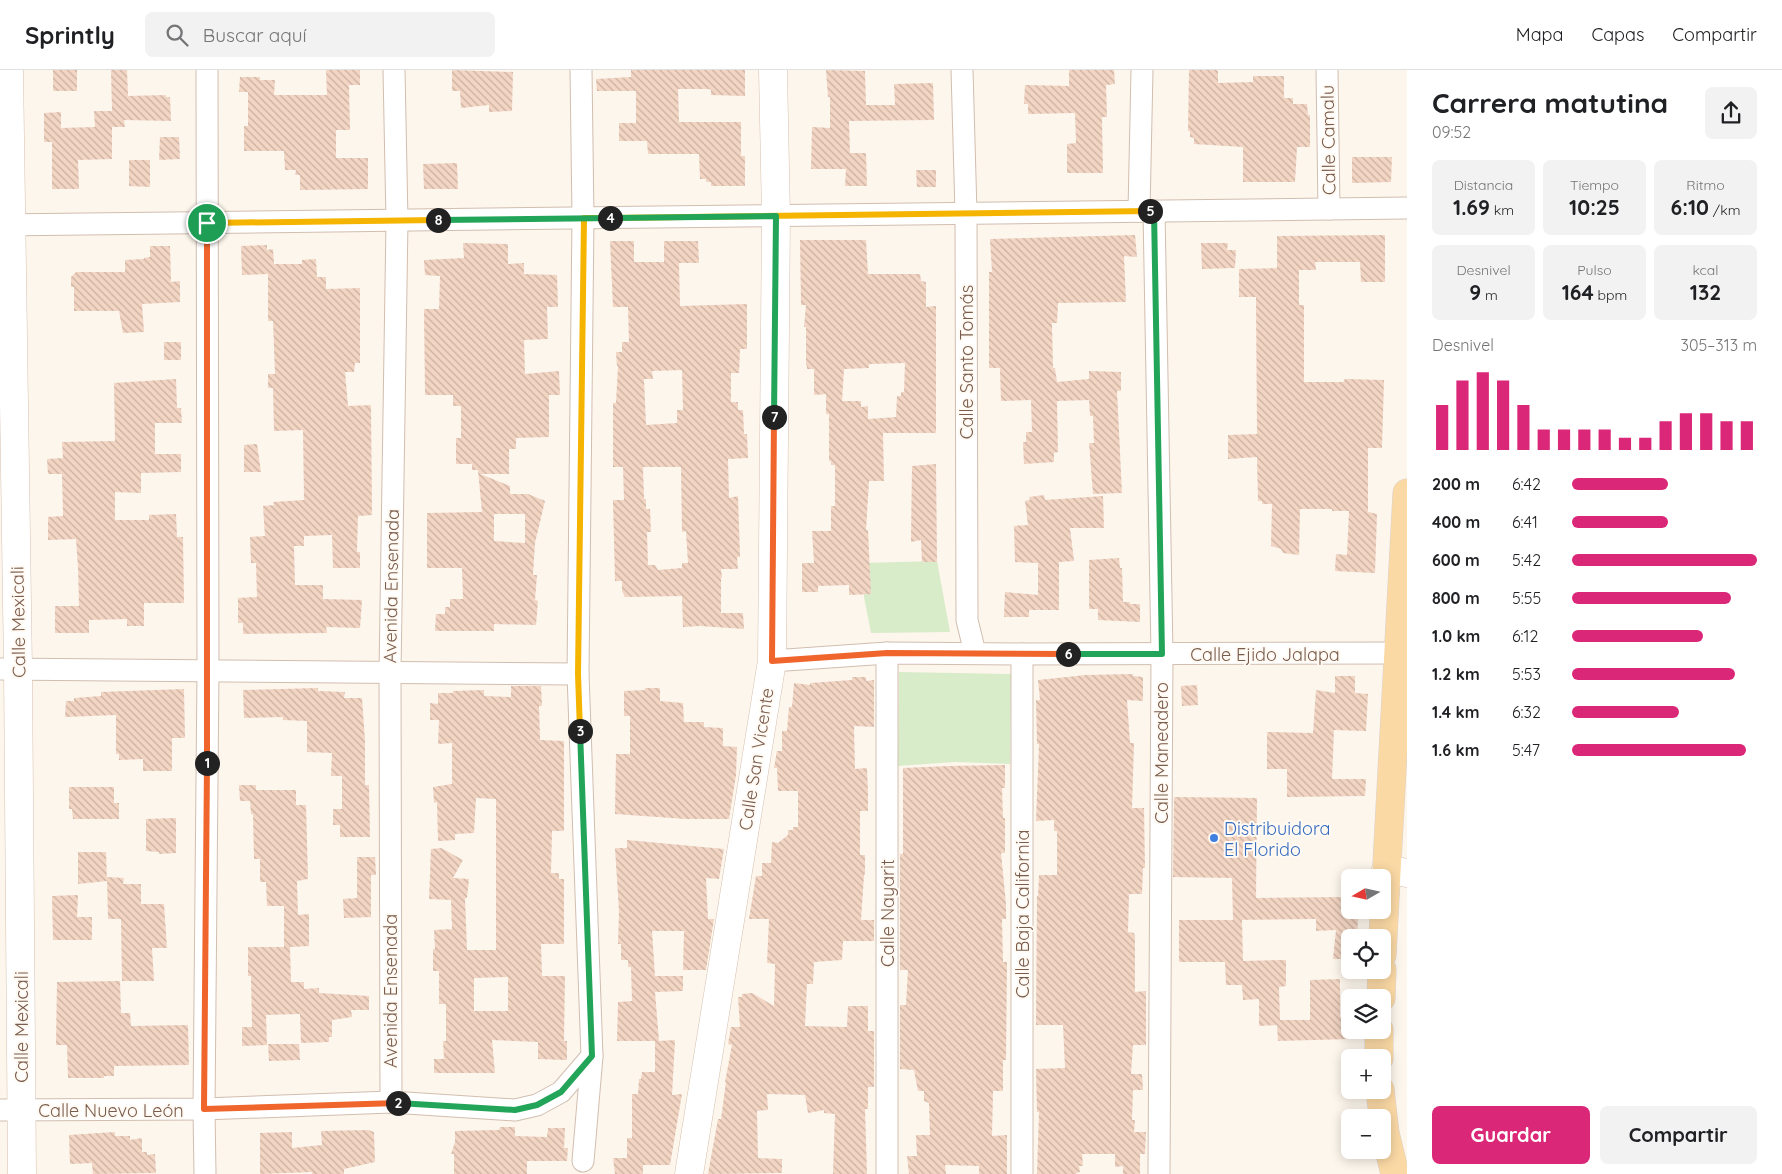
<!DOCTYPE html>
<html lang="es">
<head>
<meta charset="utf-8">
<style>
	body { margin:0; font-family:Quicksand,sans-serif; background:#f2f2f2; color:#202124; height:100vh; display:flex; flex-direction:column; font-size:19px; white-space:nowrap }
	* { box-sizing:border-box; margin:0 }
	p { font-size:16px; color:#757577 }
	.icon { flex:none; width:28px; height:28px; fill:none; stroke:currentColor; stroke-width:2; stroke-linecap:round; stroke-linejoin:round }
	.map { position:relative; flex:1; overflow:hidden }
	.details { display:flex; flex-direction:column; background:#fff; width:375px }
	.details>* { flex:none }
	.needle { width:32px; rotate:261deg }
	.controls { position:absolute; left:1341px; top:799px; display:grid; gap:10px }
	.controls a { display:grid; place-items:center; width:50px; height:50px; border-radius:8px; background:#fff; box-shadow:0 2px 12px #0003; font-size:25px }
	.pin { position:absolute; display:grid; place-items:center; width:42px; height:42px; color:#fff; margin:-21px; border:2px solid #fff; border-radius:50%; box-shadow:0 1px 5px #0007 }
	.km { position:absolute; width:25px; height:25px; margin:-12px; border-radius:50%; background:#222; color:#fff; font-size:14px; line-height:25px; text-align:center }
	.round { display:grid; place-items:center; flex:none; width:52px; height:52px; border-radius:8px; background:#f2f2f2 }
	.summary { display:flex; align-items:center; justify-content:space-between; height:85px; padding:0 25px }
	h1 { font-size:28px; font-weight:700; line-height:38px }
	.figures { display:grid; grid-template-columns:repeat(3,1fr); gap:8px; height:85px; padding:5px 25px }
	.figures div { display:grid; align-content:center; border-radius:8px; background:#f2f2f2; text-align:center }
	.figures b { font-size:21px; font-weight:700 }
	.figures small { font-size:14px; font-weight:400 }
	.figures p { font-size:14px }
	.chart { height:140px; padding:10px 25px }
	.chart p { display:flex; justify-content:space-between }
	.chart svg { width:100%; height:90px; margin-top:5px; stroke:#db2777; stroke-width:6 }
	.action { display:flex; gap:10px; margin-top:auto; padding:10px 25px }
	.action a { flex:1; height:58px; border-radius:8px; background:#db2777; color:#fff; font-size:20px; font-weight:700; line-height:58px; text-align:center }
	.action a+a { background:#f2f2f2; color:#202124 }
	ul { padding:0 25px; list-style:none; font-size:16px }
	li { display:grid; grid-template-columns:80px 60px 1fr; align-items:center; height:38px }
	li i { height:12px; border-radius:6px; background:#db2777 }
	header { display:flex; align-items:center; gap:30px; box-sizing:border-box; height:70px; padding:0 25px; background:#fff; border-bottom:1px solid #e0e0e0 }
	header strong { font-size:24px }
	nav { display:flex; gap:28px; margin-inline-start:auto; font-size:18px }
	.search { width:350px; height:45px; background:#f2f2f2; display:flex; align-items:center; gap:12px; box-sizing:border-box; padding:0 18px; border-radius:8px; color:#757577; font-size:19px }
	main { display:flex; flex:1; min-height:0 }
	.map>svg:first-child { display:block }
	.grass { fill:#d8ecc9 }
	.building { fill:url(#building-back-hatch); fill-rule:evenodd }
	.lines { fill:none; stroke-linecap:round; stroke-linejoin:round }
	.street-casing { stroke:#d1beb0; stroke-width:23 }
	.secondary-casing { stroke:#d6c0b0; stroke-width:29 }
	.primary-casing { stroke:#dad1cd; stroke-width:29 }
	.street { stroke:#fff; stroke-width:21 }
	.secondary { stroke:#fff; stroke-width:28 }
	.primary { stroke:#fbd9a5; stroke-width:28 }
	.split-1-casing { stroke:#fff; stroke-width:10 }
	.split-2-casing { stroke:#fff; stroke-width:10 }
	.split-3-casing { stroke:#fff; stroke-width:10 }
	.split-4-casing { stroke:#fff; stroke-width:10 }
	.split-5-casing { stroke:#fff; stroke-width:10 }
	.split-6-casing { stroke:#fff; stroke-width:10 }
	.split-7-casing { stroke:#fff; stroke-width:10 }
	.split-8-casing { stroke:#fff; stroke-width:10 }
	.split-9-casing { stroke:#fff; stroke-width:10 }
	.split-1 { stroke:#f0652b; stroke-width:6 }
	.split-2 { stroke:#f0652b; stroke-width:6 }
	.split-3 { stroke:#22a559; stroke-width:6 }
	.split-4 { stroke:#f5b400; stroke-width:6 }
	.split-5 { stroke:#f5b400; stroke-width:6 }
	.split-6 { stroke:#22a559; stroke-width:6 }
	.split-7 { stroke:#f0652b; stroke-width:6 }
	.split-8 { stroke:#22a559; stroke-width:6 }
	.split-9 { stroke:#f5b400; stroke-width:6 }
	.shop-dot { fill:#3f7fe0; stroke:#fffaf3; stroke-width:2 }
	.labels { text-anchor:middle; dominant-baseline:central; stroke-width:4; stroke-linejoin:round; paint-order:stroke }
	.street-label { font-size:18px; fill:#7a5c4d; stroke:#fffaf3 }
	.shop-label { font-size:18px; fill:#366cbe; stroke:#fffaf3; text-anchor:start }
</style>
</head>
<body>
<header>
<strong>Sprintly</strong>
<div class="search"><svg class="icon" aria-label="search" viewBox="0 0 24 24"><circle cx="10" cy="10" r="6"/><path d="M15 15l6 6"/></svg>Buscar aquí</div>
<nav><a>Mapa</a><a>Capas</a><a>Compartir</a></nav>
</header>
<main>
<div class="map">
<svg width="1407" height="1104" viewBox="0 0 1407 1104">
	<defs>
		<pattern id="building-back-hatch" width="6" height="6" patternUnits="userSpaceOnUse" patternTransform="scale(1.25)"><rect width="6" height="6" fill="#f3d5c3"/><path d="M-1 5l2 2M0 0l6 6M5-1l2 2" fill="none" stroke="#cab0a1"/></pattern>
	</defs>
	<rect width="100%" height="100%" fill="#fdf6ec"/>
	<g class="grass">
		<path d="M937,491L950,562L871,563L864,527L863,493Z"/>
		<path d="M899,602L1011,604L1010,694L955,692L898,696Z"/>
	</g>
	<g class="building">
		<rect x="53" y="0" width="24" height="21"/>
		<path d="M111,0H127L128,26L166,25V27H170L171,51L124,50L125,57H112V89L78,90L79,119H52V72H44V43L61,42V58L95,57L94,41H112Z"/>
		<path d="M326,0H360V15H349L350,60H336V88H368V119L300,120V105H295L296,100H285L284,81H244V56H248V22H239L240,7H260V10H275L274,25H327Z"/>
		<path d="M452,0L513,2L512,41L489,42V35L461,38L460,21H452Z"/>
		<path d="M631,0H745V26L711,25V20L709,19H678L679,52H741V86H745V116H711V112H706V109H700L699,84H648L647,71H619V53H636V21H597L596,9L631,7Z"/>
		<path d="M826,0L865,1L866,35H895L894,14L933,13L934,50L849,51L850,83H866L867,116H845L846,99H811L812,57L830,58V27H828Z"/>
		<path d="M1069,0H1114L1115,14L1106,15L1107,47H1102L1103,103H1067V74L1076,73L1075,43L1028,44V34H1024L1025,15L1069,16Z"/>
		<path d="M1189,0H1216L1218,1V13L1253,12V6H1284V28H1293V34H1307L1308,45H1310V77H1297L1295,112H1243V77L1194,74V68L1190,67V61H1188Z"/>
		<path d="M160,67H179L180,89L159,90Z"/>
		<path d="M1352,87H1392L1391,112L1352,113Z"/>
		<path d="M129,90H150V117L129,116Z"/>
		<path d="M457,93L458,119H424L423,94Z"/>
		<path d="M916,100H936V117H917Z"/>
		<path d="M1135,165L1137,187L1124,186L1126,232L1058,233L1057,253H1052L1053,298H1055L1057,312L1089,309V301L1121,302V321H1117L1122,423L1093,424L1089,373H1094L1093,346H1090L1089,330L1057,331L1058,382L1054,383V392L1024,394L1023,372H1026V362H1032L1031,330L1001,331L1000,298H989V202H992L990,169Z"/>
		<path d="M1385,165V212H1361L1360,192H1315L1316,200H1299V235H1304V312H1343L1345,309L1384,310L1382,378H1368V442L1377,444L1375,503L1335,501L1336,484L1347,485L1349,441H1332V439H1300L1299,485L1283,483L1281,479L1271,476L1272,434H1262V431H1258L1257,387L1228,389V365L1257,364L1256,227H1239V199L1277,198V166Z"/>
		<path d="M800,170H866L868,204H920L921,211L926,212V237L936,236V363H883L884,411H869L866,460H868L871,524L849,525V515L818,516V522H802V493H814L812,461H831V436H835V395H831V391H829V344H826V324L814,325V299H807V296H806V257H804L806,235H801ZM905,293L904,322H901V326H897L896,347L868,349V336L861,337V331H842L844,299L869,298V294Z"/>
		<path d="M610,171H634V192H664V171H698L699,193H679L680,236L747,234V279H740L739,303H731V332H738V340H743L744,364H747L748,388L728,389L729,428L738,426L740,487H737L738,499H721L722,508H721V543H743L744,559L700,556L683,557L682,526L625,527L622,521V511H615L613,430H624L623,397H613V333H616L618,296H617L616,282H622V272H629L628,237H613ZM682,300L683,340H677V353L646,355L644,309H653L652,301ZM643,397H681L682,462L686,461L688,493H682V498L658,500L655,495H648L647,462H651L650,439H646V429H644Z"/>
		<path d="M463,173L508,174V194L524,193V204L557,205L558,237H547L548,269L524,270L525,304L559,301L560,325H549V367L516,368V379H509V404H480L510,416V424H528L545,431L535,473L533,505H537L535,530L538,531L536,555L494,554V561H435L436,544H445V537H450V529H463L462,498H427V443L482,442L478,400H472V394H456V368H461V336H453V325H425L424,239H439L440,206L425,205L424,190L464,188ZM494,444H525V473L494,471Z"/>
		<path d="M1201,173H1228L1227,180H1236L1235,198L1202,199Z"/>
		<path d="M267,175V180L273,179L274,194H302V190L316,189L317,207H326V219L360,218V293H355L354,302H345L348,336L371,335L372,445L358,446L357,482H360V498H333L332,465L304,466V476H294L295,515H323V529L362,530L360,558L326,557L327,563L243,564V553H238V528L257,527L256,493H251L250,467L265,466L263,436L274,435L273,432L304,430L303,360L274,361L273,318H268V304H275L273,251H268V204L242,205L241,176Z"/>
		<path d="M150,176H170L171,212L180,211V232L142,234L144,262L123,263L119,241H74V217H71V207L76,202H125V190L144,189V188L150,187Z"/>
		<rect x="164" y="272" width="17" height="18"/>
		<path d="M176,309L177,338H181L182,353H155V384H181V402L141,403V423L115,422V450H149V445L176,444L177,467H183L184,533H144V556H127V549L89,550V563H55V536H79L78,497L76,469L48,470V447L63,446L62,404H48L47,389L63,388L62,372L115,371L114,313Z"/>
		<path d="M257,374L261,402H244V375Z"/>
		<path d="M936,394L937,492H922L921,470L911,472L912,396Z"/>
		<path d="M1044,425L1045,430L1103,426L1104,458H1070L1074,491L1059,492V540H1029V547H1004L1005,522L1038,525V493L1015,492L1014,456L1028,455L1025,431L1030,430L1029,427Z"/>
		<path d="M1119,488L1120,498H1122L1123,532H1130V534H1140V552L1098,550V539H1089V490Z"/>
		<path d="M1133,604V606L1143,607V631L1127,630L1130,673H1134L1132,738H1144L1145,798H1143L1142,824H1129L1128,862L1134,863L1135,867V922L1146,921V975H1133L1131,1004H1142L1143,1020H1133L1132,1050H1135L1134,1062H1146L1145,1084H1140V1104H1123V1096L1115,1097V1084H1082L1083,1096H1079L1080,1102L1076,1103V1104H1037L1039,1042H1037L1036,999L1065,998L1063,955H1036L1037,826H1038L1039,805H1057V761H1054V750L1036,751L1039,674H1037L1036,630H1040L1038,610L1086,605Z"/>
		<path d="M1335,606H1355V623L1368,624L1366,661L1334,660L1332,709H1366L1365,726L1287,727V699H1267V662L1313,663L1316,620L1335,623Z"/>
		<path d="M852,607H866V611L874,610V657L854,656L855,699L867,698L868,724V741H860V785H865V804L864,805L861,850H874V871H843L842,890L814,892L813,914H807L805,956L847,957L848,936H868V961H874V1017H868V1039H865L867,1104H833L835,1044L824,1043V1040L808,1043L805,1025L767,1024L768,1040L757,1041L758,1088L782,1089V1103L708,1104L718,1049H721L726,1012H725L732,975L728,974L731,957H740L738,927H742V924L752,923L774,936L775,894L767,893L769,849H749L756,806H762V793H771L772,772L778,773L788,765V760H793V757H798V721H778L777,698H774L777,681H782V661H787L789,637H792L794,613L810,615V613L852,610Z"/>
		<path d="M1197,615L1198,635L1182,636L1181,616Z"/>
		<path d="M511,616H541L542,636H539L540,670L564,671V761H552L551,803H559V809H564V874H541L542,906H565L564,971H567V990L538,989V972L492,970L495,1003H434V989H444L443,971H446V934H439V901H433V879H435L434,860L452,859L451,830L429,829L431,779L441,778L463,790L453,808L469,809L467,828H465L467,880H496V729L476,728L474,763L455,764V770L438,771L437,732L434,733L433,717L452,714V673L438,674L439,650H430V633L438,634V623H453V621L484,620V626L511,627ZM508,907V941H474V908Z"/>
		<path d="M318,618V621L345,622L344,628H362L365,671V715H369L370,767H340V755H333V739H342V706H331L332,683L307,682V651L283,650V647L244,648L243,620Z"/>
		<path d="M645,618H660V631L683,633L684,652H704V657L723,658V676L737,677L736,705L729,749H686L615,744L616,684H630V646H624V621L645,620Z"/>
		<path d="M184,619L185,668H172V701H143V689L119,690V684H116V645L65,647L66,631H74V628L101,626V622Z"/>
		<path d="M1005,695V718H1002L1003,748H1005V783H1001L1006,834V849H1002L1003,892H1007L1006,990H1003V1021H993L992,1066L1007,1065V1104H979V1096L945,1095L946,1104H909L907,1086H917L916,1065H930L929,1033L924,1031V1021H918L914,1000L900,999V935H906L908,900H900V784H903V698L949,696Z"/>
		<path d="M239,715H256V720H296V735H306L308,809L297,811L298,845L309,844V876L290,877L291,912H304V919L319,918V923L369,926V940H351L352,947L332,950V967H329V972L301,973L300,944L266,945L267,975L242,976V957H252L251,906H248V877H284V836H267L266,812H260V789H254L253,744H251L250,731H240Z"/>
		<path d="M69,717H114V733H119V749H73L72,739H69Z"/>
		<path d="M1174,727L1257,728L1256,828L1347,827L1348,849H1358L1357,868H1350V889H1333L1336,860L1316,861V849L1233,850L1232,808L1173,807Z"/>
		<path d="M176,748V783L159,784V782L146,781V749Z"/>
		<path d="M627,770L724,779L719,809L706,808L708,849H714L706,900H683L684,861H652L655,906H683V921L655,922L659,971L675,970L672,1025L682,1024L670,1095H643V1104H615L613,1088H627V1068H632V1024H638L639,1009H641L642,1002H655V971H617L618,932L632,931L631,897H628V890H621V874H618L619,841L615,778H627Z"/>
		<path d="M78,782H106L107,811L78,814Z"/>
		<path d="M357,787H375L376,805H371V847L344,848L343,829L357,828Z"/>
		<path d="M107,807L124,808L123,814H141V834H164L167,878H152L154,911H122L121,849H108Z"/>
		<path d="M78,825L77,847H92V870H53L52,826Z"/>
		<path d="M1179,850H1242L1243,891L1286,890V916L1279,917L1280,950H1310V910L1340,909V947H1350V969L1278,971L1277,955L1259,956V929L1243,930L1242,915H1226L1225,892H1179Z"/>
		<path d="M120,911L121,943H130L131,956L188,955L189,995L114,996V1006H104V1008H68L67,975H56L57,912Z"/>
		<path d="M268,974H299L300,990L269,991Z"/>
		<path d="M500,1057H515V1066L547,1067L548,1058H565L564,1078H568L567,1091H527V1104H454V1084H451L455,1072V1061L499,1060Z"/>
		<path d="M368,1060L374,1062L375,1092L344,1099V1104H312V1102L260,1104V1063L292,1062V1078L322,1075L321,1061Z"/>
		<path d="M115,1062V1066H130V1070L142,1068V1082H147V1085L155,1084L156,1103L93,1104L92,1093L70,1094L69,1065Z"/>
	</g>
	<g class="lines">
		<g class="street-casing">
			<g id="street">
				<path d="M581,0L583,148L578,604L592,986L583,1091"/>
				<path d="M962,0L966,143L967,550L975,583"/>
				<path d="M1327,0L1329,139"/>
				<path d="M1139,141L1142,0"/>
				<path d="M1154,141L1162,584L1159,1104"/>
				<path d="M0,155L1407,138"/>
				<path d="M772,591L887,583L1022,584L1399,583"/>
				<path d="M0,599L578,604"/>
				<path d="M391,1032L390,603L397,151L394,0"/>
				<path d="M0,1040L204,1039L391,1032L515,1040L537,1035L561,1022L592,986"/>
				<path d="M205,1104L204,1039L208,601L207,0"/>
				<path d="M887,1104V583"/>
				<path d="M1022,1104V584"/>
			</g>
		</g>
		<g class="secondary-casing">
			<g id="secondary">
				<path d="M9,0L18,600L22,1104"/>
				<path d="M1386,799L1407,803"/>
				<path d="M689,1104L772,591L776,146L773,0"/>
			</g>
		</g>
		<g class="primary-casing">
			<g id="primary">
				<path d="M1382,885L1407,423"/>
				<path d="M1381,928L1382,900"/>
				<path d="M1379,988V960"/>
				<path d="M1380,1020L1385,1063L1395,1104"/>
			</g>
		</g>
		<use href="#street" class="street"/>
		<use href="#secondary" class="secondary"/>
		<use href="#primary" class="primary"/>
	</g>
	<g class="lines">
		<g class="split-1-casing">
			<path id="split-1" d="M207,153V693"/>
		</g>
		<g class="split-2-casing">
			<path id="split-2" d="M207,693L204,1039L398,1033"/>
		</g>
		<g class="split-3-casing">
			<path id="split-3" d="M398,1033L515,1040L537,1035L561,1022L592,986L580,661"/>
		</g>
		<g class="split-4-casing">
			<path id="split-4" d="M580,661L578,604L584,148H610"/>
		</g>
		<g class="split-5-casing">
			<path id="split-5" d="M610,148L1150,141"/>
		</g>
		<g class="split-6-casing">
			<path id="split-6" d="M1068,584H1162L1154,141H1150"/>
		</g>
		<g class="split-7-casing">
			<path id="split-7" d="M774,347L772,591L887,583L1068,584"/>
		</g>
		<g class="split-8-casing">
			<path id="split-8" d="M438,150L776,146L774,347"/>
		</g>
		<g class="split-9-casing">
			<path id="split-9" d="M207,153L438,150"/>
		</g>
		<use href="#split-1" class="split-1"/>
		<use href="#split-2" class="split-2"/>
		<use href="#split-3" class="split-3"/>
		<use href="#split-4" class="split-4"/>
		<use href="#split-5" class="split-5"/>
		<use href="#split-6" class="split-6"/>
		<use href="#split-7" class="split-7"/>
		<use href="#split-8" class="split-8"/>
		<use href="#split-9" class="split-9"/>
	</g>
	<circle class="shop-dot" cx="1214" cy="768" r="5"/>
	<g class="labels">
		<g class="street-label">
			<text transform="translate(1328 70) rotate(-91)">Calle Camalu</text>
			<text transform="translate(966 292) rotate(-90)">Calle Santo Tomás</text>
			<text transform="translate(391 516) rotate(-89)">Avenida Ensenada</text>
			<text transform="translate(18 552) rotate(-91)">Calle Mexicali</text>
			<text x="1265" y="584">Calle Ejido Jalapa</text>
			<text transform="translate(1161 683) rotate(-90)">Calle Maneadero</text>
			<text transform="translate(756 689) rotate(-81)">Calle San Vicente</text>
			<text transform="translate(887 843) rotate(-90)">Calle Nayarit</text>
			<text transform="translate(1022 844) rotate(-90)">Calle Baja California</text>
			<text transform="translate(390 921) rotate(-90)">Avenida Ensenada</text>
			<text transform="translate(21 957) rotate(-90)">Calle Mexicali</text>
			<text x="111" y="1040">Calle Nuevo León</text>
		</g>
		<g class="shop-label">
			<text x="1224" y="758">Distribuidora<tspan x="1224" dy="21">El Florido</tspan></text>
		</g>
	</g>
</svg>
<div class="controls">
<a><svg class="needle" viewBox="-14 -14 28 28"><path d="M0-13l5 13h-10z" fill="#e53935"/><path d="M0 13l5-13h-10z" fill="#757577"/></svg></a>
<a><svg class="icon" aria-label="locate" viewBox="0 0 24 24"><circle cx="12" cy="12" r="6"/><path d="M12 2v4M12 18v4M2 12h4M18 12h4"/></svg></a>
<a><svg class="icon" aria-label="layers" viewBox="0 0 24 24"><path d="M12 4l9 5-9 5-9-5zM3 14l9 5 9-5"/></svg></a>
<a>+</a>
<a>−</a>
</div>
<div class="pin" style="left:207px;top:153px;background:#1e9e55"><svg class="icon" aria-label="arrive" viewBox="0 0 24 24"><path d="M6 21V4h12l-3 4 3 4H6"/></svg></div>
<b class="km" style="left:207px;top:693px">1</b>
<b class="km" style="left:398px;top:1033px">2</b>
<b class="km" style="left:580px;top:661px">3</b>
<b class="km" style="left:610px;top:148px">4</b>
<b class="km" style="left:1150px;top:141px">5</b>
<b class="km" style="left:1068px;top:584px">6</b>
<b class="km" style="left:774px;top:347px">7</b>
<b class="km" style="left:438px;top:150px">8</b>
</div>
<section class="details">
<div class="summary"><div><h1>Carrera matutina</h1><p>09:52</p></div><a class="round"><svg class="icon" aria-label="share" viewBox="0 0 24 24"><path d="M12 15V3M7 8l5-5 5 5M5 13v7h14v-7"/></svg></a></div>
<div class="figures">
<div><p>Distancia</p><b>1.69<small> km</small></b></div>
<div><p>Tiempo</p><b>10:25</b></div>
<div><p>Ritmo</p><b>6:10<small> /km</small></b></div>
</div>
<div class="figures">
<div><p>Desnivel</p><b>9<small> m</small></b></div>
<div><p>Pulso</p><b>164<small> bpm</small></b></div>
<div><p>kcal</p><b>132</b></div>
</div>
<div class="chart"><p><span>Desnivel</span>305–313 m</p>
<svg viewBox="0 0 160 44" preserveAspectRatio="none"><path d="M5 44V22M15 44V10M25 44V6M35 44V10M45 44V22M55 44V34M65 44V34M75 44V34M85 44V34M95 44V38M105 44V38M115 44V30M125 44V26M135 44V26M145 44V30M155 44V30"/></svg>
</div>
<ul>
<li><b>200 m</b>6:42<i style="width:52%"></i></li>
<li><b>400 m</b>6:41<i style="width:52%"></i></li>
<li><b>600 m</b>5:42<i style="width:100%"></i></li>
<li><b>800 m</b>5:55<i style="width:86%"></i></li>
<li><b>1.0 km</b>6:12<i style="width:71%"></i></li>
<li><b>1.2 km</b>5:53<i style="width:88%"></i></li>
<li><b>1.4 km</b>6:32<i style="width:58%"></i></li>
<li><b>1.6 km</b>5:47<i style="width:94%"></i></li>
</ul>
<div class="action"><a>Guardar</a><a>Compartir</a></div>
</section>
</main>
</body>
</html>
